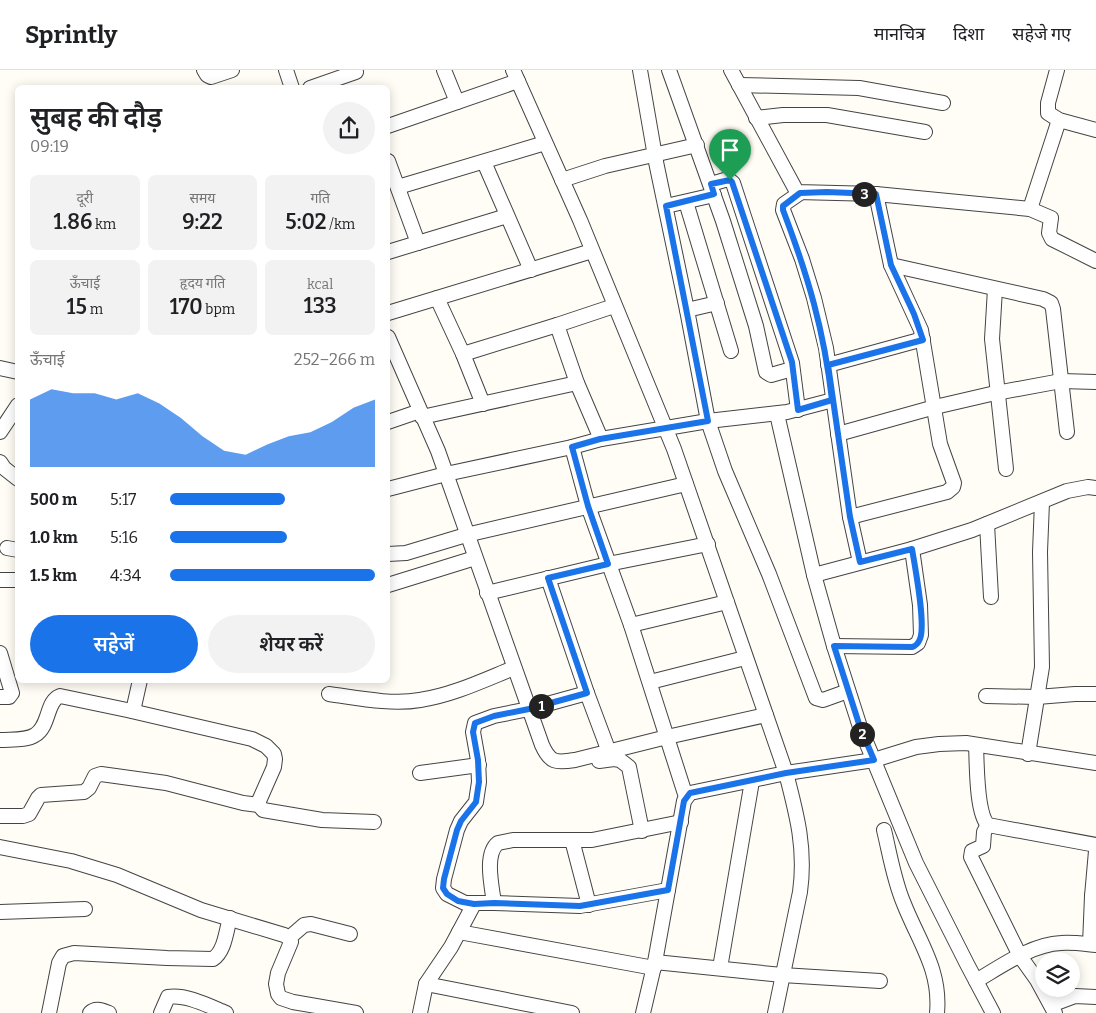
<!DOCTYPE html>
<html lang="hi">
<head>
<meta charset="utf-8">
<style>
	body { margin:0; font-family:Bitter,"Noto Sans Devanagari",serif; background:#f2f2f2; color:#202124; height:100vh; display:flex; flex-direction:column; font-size:19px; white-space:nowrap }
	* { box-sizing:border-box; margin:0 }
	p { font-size:16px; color:#757577 }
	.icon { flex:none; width:28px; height:28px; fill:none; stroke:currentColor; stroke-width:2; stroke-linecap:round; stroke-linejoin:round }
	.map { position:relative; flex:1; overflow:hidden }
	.side { position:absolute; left:15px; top:15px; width:375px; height:598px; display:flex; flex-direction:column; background:#fff; border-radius:8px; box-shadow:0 2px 12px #0003 }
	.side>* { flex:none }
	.tools { position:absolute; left:1035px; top:882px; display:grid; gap:10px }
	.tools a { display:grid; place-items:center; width:45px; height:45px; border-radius:50%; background:#fff; box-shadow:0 2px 12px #0003; font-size:25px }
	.pin { position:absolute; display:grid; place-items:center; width:42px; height:42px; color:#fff; margin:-51px -21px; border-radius:50% 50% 50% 0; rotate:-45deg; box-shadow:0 0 5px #0007 }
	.pin .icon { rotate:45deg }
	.km { position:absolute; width:25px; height:25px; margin:-12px; border-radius:50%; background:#222; color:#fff; font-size:14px; line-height:25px; text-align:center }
	.round { display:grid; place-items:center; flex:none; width:52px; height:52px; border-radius:26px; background:#f2f2f2 }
	.headline { display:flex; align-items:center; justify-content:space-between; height:85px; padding:0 15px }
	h1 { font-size:28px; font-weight:600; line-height:38px }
	.stats { display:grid; grid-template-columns:repeat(3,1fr); gap:8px; height:85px; padding:5px 15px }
	.stats div { display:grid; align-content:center; border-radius:8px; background:#f2f2f2; text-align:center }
	.stats b { font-size:21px; font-weight:600 }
	.stats small { font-size:14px; font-weight:400 }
	.stats p { font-size:14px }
	.chart { height:140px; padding:10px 15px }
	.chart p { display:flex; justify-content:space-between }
	.chart svg { width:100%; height:90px; margin-top:5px; fill:#1a73e8; opacity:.7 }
	.cta { display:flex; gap:10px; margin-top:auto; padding:10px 15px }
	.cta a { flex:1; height:58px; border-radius:30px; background:#1a73e8; color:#fff; font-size:20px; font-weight:600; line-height:58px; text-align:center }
	.cta a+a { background:#f2f2f2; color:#202124 }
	ul { padding:0 15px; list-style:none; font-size:16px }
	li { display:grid; grid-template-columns:80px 60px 1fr; align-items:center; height:38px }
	li i { height:12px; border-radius:6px; background:#1a73e8 }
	header { display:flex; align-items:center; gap:30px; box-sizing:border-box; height:70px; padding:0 25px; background:#fff; border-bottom:1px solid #e0e0e0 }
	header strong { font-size:24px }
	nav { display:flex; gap:28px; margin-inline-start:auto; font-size:18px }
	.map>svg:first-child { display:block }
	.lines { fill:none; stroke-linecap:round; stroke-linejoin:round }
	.minor-casing { stroke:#444; stroke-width:16 }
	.minor { stroke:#fff; stroke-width:14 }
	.route-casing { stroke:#fff; stroke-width:10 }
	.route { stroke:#1a73e8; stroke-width:6 }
</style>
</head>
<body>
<header>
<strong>Sprintly</strong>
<nav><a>मानचित्र</a><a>दिशा</a><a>सहेजे गए</a></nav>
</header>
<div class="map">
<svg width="1096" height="943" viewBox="0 0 1096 943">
	<rect width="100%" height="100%" fill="#fffdf5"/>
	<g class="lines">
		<g class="minor-casing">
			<g id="minor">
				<path d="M204,0L207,5L211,7L232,0"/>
				<path d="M286,0L292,18"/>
				<path d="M444,0L457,32"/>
				<path d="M513,0L580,150L674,379L786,703C797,745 806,779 800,822L775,943"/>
				<path d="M640,0L656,92L687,240L708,351L725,401L769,504L816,628L823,630L848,621"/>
				<path d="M669,0L723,151L756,256L766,302L771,305L792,299"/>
				<path d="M731,0L797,122L876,124L1030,139L1051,148L1049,163L1052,169L1096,191"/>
				<path d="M1057,0L1048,33V43L1059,50L1096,60"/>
				<path d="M739,15L859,18L943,33"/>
				<path d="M310,18L356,2L355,0"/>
				<path d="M756,48L783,45H827L925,62"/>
				<path d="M388,56L518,11"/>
				<path d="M388,91L418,173"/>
				<path d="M484,92L531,200"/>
				<path d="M562,110L605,96L697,75"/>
				<path d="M711,114L728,109L733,113L792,293L798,340"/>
				<path d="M398,117L545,73"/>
				<path d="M800,123L784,134L783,140L802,189L814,228L826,278L850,447L860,492"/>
				<path d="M686,132L731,281"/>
				<path d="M666,136L714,125"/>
				<path d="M1030,139L1059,50"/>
				<path d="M388,182L507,146"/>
				<path d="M891,195L1043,229L1051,233L1053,239L1067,362"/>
				<path d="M995,219L992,269L1006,399"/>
				<path d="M437,228L463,284L483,334"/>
				<path d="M687,240L717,233"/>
				<path d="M388,243L592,181"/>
				<path d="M557,255L577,313L601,369"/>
				<path d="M388,267L438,381L542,675C550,693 556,693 575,690L667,667L766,645"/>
				<path d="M463,284L557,255L614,236"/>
				<path d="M828,295L923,269"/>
				<path d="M0,298L18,302"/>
				<path d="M777,344L814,505L834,576L860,657L916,793L967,894L993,943"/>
				<path d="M422,347L577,313"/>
				<path d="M388,352L420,341"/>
				<path d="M0,362L18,335"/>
				<path d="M838,364L935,337L991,324L1061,311L1096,312"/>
				<path d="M572,377L588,436L631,555L686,727"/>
				<path d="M0,392L4,398L18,409"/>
				<path d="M388,419L446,404L572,377L601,369L708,351L787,342L833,330"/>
				<path d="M850,447L947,422L953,417L954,413L940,374L921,260L891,195L876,124"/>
				<path d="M987,454L991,527"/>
				<path d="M7,478L18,480"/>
				<path d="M388,484L406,483L466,465L686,414"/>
				<path d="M814,505L912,479L972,460L1067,421L1088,417L1096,418"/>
				<path d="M548,508L587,623L609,682"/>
				<path d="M0,510H18"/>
				<path d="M388,515L475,488"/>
				<path d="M487,523L608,494L708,474"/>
				<path d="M631,555L727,532"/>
				<path d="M834,576L912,577L918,573L921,565L920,535L912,479"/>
				<path d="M0,583L12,623L9,627H0"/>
				<path d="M650,612L745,588"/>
				<path d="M587,623L529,639L494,646L475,653L473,662L478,690L479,712L477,725L476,732L461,751L457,760L444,809L443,818L447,824L465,833H494L580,836L668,820"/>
				<path d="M329,624C358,628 391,635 420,630C453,625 484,610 514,598"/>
				<path d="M986,626L1037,627L1075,624H1096"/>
				<path d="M133,641L140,610"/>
				<path d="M0,670C10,669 26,671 35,665C50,656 46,631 60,626L127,640L252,669L266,676L274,684L275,689L274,697L259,731V735L263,740L322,750L374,752"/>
				<path d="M976,675C977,693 976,743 988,755L1096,775"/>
				<path d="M1028,684L1042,597L1040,482L1042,432"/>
				<path d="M599,691L614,689L620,690L629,697L642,761"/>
				<path d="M420,703L479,695"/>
				<path d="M0,746H23L29,744L38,728L41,725L84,722L89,718L95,706L101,704L166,713L243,733L259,735"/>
				<path d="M988,755L984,762L983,776L972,781L971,787L1020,886L1037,910L1055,943"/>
				<path d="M884,760C890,785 894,811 904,834C919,872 941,900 937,943"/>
				<path d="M572,770L589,835"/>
				<path d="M0,777L71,791L117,805L201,840L284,865L289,868L291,872L278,903L276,914L278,924L281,928L293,932L356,943"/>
				<path d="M1096,781L1092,826H1096"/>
				<path d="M494,833C492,817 484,784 498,773L513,770H592L681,752"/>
				<path d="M0,842L85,839"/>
				<path d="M459,862L654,898"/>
				<path d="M289,868L304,855L311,854L350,864"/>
				<path d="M1090,874L1092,826"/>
				<path d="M655,892L782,905L880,911"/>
				<path d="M720,898L752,711"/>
				<path d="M976,911C1000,897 1032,874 1061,873C1072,872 1085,874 1096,875"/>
				<path d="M426,914L572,943"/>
				<path d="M1051,935L1075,926L1096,927"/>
				<path d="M49,943L59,893L63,886L74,883L167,888L213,889C225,881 226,861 230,848"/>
				<path d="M90,943C96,937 103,941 109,943"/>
				<path d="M161,943L168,927C186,924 209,936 226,943"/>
				<path d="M420,943L426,914L451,877L474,834"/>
				<path d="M643,943L655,892L684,731L690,723L786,703L874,690L916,677L939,674L966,673L1096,693"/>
			</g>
		</g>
		<use href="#minor" class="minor"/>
	</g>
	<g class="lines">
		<g class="route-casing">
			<path id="route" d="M730,110L711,114L714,124L666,136L708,351L600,369L572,377L588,436L608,494L548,508L587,623L529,639L494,646L475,653L473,662L478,690L479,712L477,725L476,732L461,751L457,760L444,809L443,818L447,824L458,831L474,834L494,833L580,836L668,820L684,731L690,723L786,703L874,690L860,657L834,576L912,577C916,576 918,574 920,569C926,554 915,497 912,479L860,492L850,447L828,295L923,270L914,244L891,195L876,124L827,122L800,123L783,136V140C808,206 824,260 832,330L798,340L792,292L732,112L730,110"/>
		</g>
		<use href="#route" class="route"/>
	</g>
</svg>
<div class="tools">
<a><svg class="icon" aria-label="layers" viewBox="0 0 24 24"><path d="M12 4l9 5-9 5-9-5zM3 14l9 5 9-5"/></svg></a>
</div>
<div class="pin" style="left:730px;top:110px;background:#1e9e55"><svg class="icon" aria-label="arrive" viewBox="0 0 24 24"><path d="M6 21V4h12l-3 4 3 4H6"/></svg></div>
<b class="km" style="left:541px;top:636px">1</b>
<b class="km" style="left:862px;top:664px">2</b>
<b class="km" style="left:864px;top:124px">3</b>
<section class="side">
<div class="headline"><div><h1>सुबह की दौड़</h1><p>09:19</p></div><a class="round"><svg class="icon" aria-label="share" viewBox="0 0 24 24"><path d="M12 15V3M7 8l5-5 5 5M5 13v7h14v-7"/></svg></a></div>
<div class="stats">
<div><p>दूरी</p><b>1.86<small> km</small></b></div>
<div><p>समय</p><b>9:22</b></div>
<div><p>गति</p><b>5:02<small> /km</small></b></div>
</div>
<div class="stats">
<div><p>ऊँचाई</p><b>15<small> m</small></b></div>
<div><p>हृदय गति</p><b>170<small> bpm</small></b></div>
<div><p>kcal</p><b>133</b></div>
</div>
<div class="chart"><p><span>ऊँचाई</span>252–266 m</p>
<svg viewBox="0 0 160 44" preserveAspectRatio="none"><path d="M0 44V11L10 6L20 8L30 8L40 11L50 8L60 13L70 20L80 29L90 36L100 38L110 33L120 29L130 27L140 22L150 15L160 11V44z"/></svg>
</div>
<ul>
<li><b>500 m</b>5:17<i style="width:56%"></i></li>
<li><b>1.0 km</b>5:16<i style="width:57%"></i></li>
<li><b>1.5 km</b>4:34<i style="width:100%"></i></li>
</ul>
<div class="cta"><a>सहेजें</a><a>शेयर करें</a></div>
</section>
</div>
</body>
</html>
